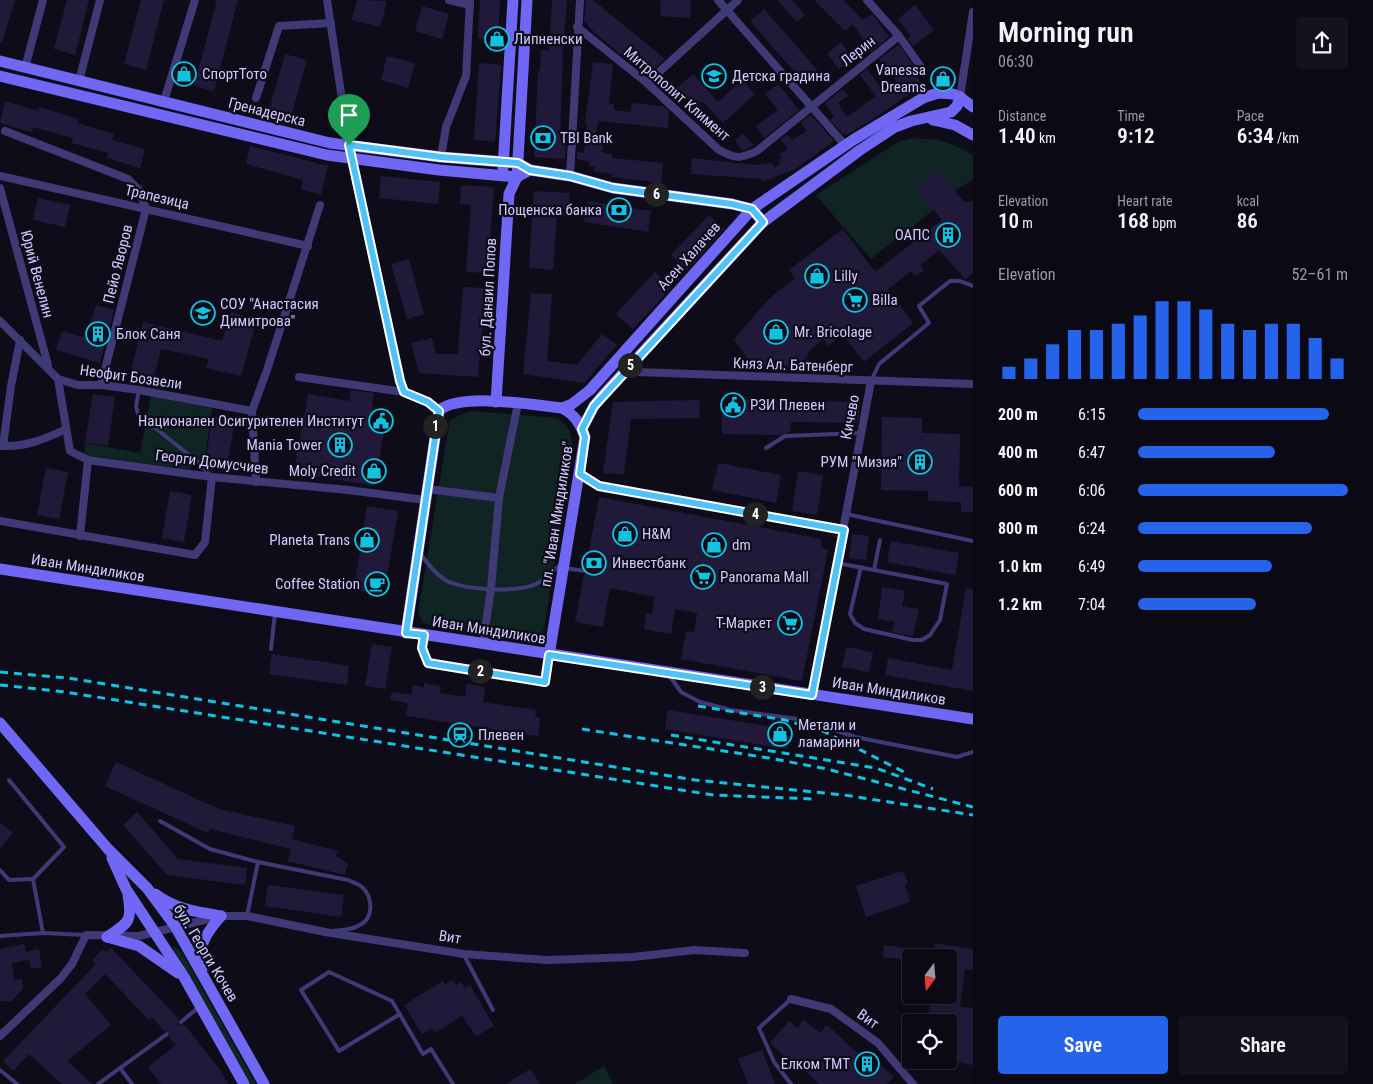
<!DOCTYPE html>
<html lang="en">
<head>
<meta charset="utf-8">
<style>
	body { margin:0; font-family:"Roboto Condensed",sans-serif; background:#14121d; color:#f1f3f6; height:100vh; display:flex; flex-direction:column; font-size:19px; white-space:nowrap }
	* { box-sizing:border-box; margin:0 }
	p { font-size:16px; color:#9a9aa0 }
	.icon { flex:none; width:28px; height:28px; fill:none; stroke:currentColor; stroke-width:2; stroke-linecap:round; stroke-linejoin:round }
	.map { position:relative; flex:1; overflow:hidden }
	.drawer { display:flex; flex-direction:column; background:#0b0914; width:400px }
	.drawer>* { flex:none }
	.needle { width:32px; rotate:196deg }
	.fabs { position:absolute; left:902px; top:949px; display:grid; gap:10px }
	.fabs a { display:grid; place-items:center; width:55px; height:55px; border-radius:5px; background:#0b0914; box-shadow:0 2px 8px #0003,0 0 0 1px #2b2a34; font-size:25px }
	.pin { position:absolute; display:grid; place-items:center; width:42px; height:42px; color:#fff; margin:-51px -21px; border-radius:50% 50% 50% 0; rotate:-45deg; box-shadow:0 0 5px #0007 }
	.pin .icon { rotate:45deg }
	.km { position:absolute; width:25px; height:25px; margin:-12px; border-radius:50%; background:#222; color:#fff; font-size:14px; line-height:25px; text-align:center }
	.round { display:grid; place-items:center; flex:none; width:52px; height:52px; border-radius:5px; background:#14121d }
	.head { display:flex; align-items:center; justify-content:space-between; height:85px; padding:0 25px }
	h1 { font-size:28px; font-weight:600; line-height:38px }
	.stats { display:grid; grid-template-columns:repeat(3,1fr); gap:8px; height:85px; padding:5px 25px }
	.stats div { display:grid; align-content:center }
	.stats b { font-size:21px; font-weight:600 }
	.stats small { font-size:14px; font-weight:400 }
	.stats p { font-size:14px }
	.chart { height:140px; padding:10px 25px }
	.chart p { display:flex; justify-content:space-between }
	.chart svg { width:100%; height:90px; margin-top:5px; stroke:#2563eb; stroke-width:6 }
	.button { display:flex; gap:10px; margin-top:auto; padding:10px 25px }
	.button a { flex:1; height:58px; border-radius:5px; background:#2563eb; color:#fff; font-size:20px; font-weight:600; line-height:58px; text-align:center }
	.button a+a { background:#14121d; color:#f1f3f6 }
	ul { padding:0 25px; list-style:none; font-size:16px }
	li { display:grid; grid-template-columns:80px 60px 1fr; align-items:center; height:38px }
	li i { height:12px; border-radius:6px; background:#2563eb }
	main { display:flex; flex:1; min-height:0 }
	.map>svg:first-child { display:block }
	.green { fill:#102424 }
	.building { fill:#21193a }
	.lines { fill:none; stroke-linecap:round; stroke-linejoin:round }
	.lane { stroke:#3f3a76; stroke-width:4 }
	.street { stroke:#3f3a76; stroke-width:8 }
	.secondary { stroke:#7067f4; stroke-width:11 }
	.rail { stroke:#10c4e1; stroke-width:3; stroke-dasharray:8 6; stroke-linecap:butt }
	.route-casing { stroke:#fff; stroke-width:10 }
	.route { stroke:#4fc3f7; stroke-width:6 }
	.labels { text-anchor:middle; dominant-baseline:central; stroke-width:4.5; stroke-linejoin:round; paint-order:stroke }
	.poi-label { font-size:15px; fill:#d1c9fb; stroke:#0f0c1a; text-anchor:start }
	.street-label { font-size:15px; fill:#d1c9fb; stroke:#0f0c1a }
</style>
</head>
<body>
<main>
<div class="map">
<svg width="973" height="1084" viewBox="0 0 973 1084">
	<rect width="100%" height="100%" fill="#0f0c1a"/>
	<g class="green">
		<path d="M908,139C931,137 951,141 971,154L973,156V179L955,191L942,175L937,173L918,187V193L933,210L871,259L816,195L898,142Z"/>
		<path d="M151,396L212,408L205,458L189,469L84,455L85,443L140,453Z"/>
		<path d="M469,411L557,418C571,427 572,436 573,452L545,622L543,631L537,638H527L432,626L423,622L418,613L450,420Z"/>
		<path d="M173,946L181,951L256,1084H251L172,953Z"/>
		<path d="M604,1066L613,1084H575Z"/>
	</g>
	<g class="building">
		<path d="M0,0H15L2,43H0Z"/>
		<path d="M67,0H89L75,55L54,49Z"/>
		<path d="M141,0H164L146,70L124,64Z"/>
		<path d="M217,0H238L214,91L194,86Z"/>
		<path d="M357,0L387,1L380,27L352,20Z"/>
		<path d="M480,0H500L498,40L478,38Z"/>
		<path d="M552,0H567L563,48L560,139H566L565,159L534,157L538,71H540L541,50L549,51Z"/>
		<path d="M586,0H593L665,59L648,75L630,56L627,60L594,32L584,21Z"/>
		<path d="M661,0H691L690,18L660,16Z"/>
		<path d="M777,0H792L805,15L797,22Z"/>
		<path d="M814,0H843L863,20L872,14L889,37L871,52L853,24L845,31Z"/>
		<path d="M915,5L934,30L913,46L908,39L911,36L898,19Z"/>
		<path d="M422,6L449,14L442,39L415,31Z"/>
		<path d="M764,9L820,73L806,85L750,21Z"/>
		<path d="M841,42L853,59L839,69L827,54Z"/>
		<path d="M899,45L913,65L910,67L922,85L873,119L846,135L845,133L843,134L830,120L834,117L825,103L843,89L848,96L838,103L847,117L876,96L860,75L867,69L883,91L897,82L879,59Z"/>
		<path d="M285,54L307,60L289,123L267,117Z"/>
		<path d="M387,56L415,63L408,88L381,80Z"/>
		<path d="M593,62L613,64L609,104H614V110L631,112L632,103L663,106L669,111L668,128L598,121L596,139L604,140L602,152L612,154V158L663,163L661,183L612,177V174L594,171L595,167L589,166L590,162L577,159V152L584,153L587,125L585,124Z"/>
		<path d="M479,63L501,65L495,142L474,140Z"/>
		<path d="M693,74L718,102L742,80L755,94L723,123L702,101L694,107L677,88Z"/>
		<path d="M778,84L799,110L764,138L756,126L778,110L765,94Z"/>
		<path d="M5,101L38,111L39,107L79,119L77,123L114,134L112,140L145,149L140,168L107,158L108,153L72,143L73,138L33,127L32,132L0,123Z"/>
		<path d="M811,115L834,141L797,168L762,182V179L691,174L692,158L754,165L771,163L775,168L781,163L779,160L782,158L780,154L788,149L781,139L787,134L792,140L807,131L801,122Z"/>
		<path d="M743,134L754,145L742,151L735,140Z"/>
		<path d="M250,146L328,166L321,195L301,189L303,180L246,164Z"/>
		<path d="M936,172L942,175L964,202L973,201V273L965,279L939,250L920,265L924,270L916,276L911,271L888,289L913,323L864,362L843,335L828,346L823,339L810,350L801,366H753L734,339L769,299L795,278L789,270L843,229L875,272L942,220L918,193V187Z"/>
		<path d="M381,176L440,182L438,204L379,198Z"/>
		<path d="M461,185L494,187L488,273L466,272L471,205L460,204Z"/>
		<path d="M534,191L570,193L568,216L557,215L553,270L529,268Z"/>
		<path d="M38,198L70,205L65,227L33,220Z"/>
		<path d="M588,201L651,211L648,232L584,222Z"/>
		<path d="M709,215L724,229L687,270L671,255Z"/>
		<path d="M409,259L424,314L407,319L391,264Z"/>
		<path d="M655,272L671,288L633,329L616,314Z"/>
		<path d="M463,287L486,288L478,377L419,373L411,343L432,338L436,354H458Z"/>
		<path d="M531,293L552,294L547,361L577,365L602,334L617,345L584,383L523,374Z"/>
		<path d="M96,305L114,310L100,363L56,350L62,331L86,338Z"/>
		<path d="M231,312L257,319L241,376L206,368L209,359L161,349L152,384L129,379L143,322L222,341Z"/>
		<path d="M351,390L374,393L371,415L386,418L375,486L294,472L308,394L349,401Z"/>
		<path d="M93,394L115,397L108,446L85,442Z"/>
		<path d="M722,399L859,402V415L857,423L791,422L790,432L780,435L722,434Z"/>
		<path d="M699,400L700,418L631,419L624,474L603,473L613,402Z"/>
		<path d="M213,416L235,420L227,466L205,463Z"/>
		<path d="M882,417L922,418V433L960,434L959,486L973,487V512H961V502L928,501V491L881,490Z"/>
		<path d="M718,463L781,475L776,503L712,490Z"/>
		<path d="M46,468L68,472L59,519L37,515Z"/>
		<path d="M798,471L823,475L817,515L792,511Z"/>
		<path d="M170,491L192,495L184,542L162,538Z"/>
		<path d="M599,497L822,539L821,548L828,550L802,681L681,659L686,631L694,632L697,613L675,609L671,634L644,629L646,613L652,614L655,597L610,588L603,627L575,622L584,575L589,572L586,567Z"/>
		<path d="M367,506L398,511L384,594L354,590Z"/>
		<path d="M852,534L869,536L866,560L849,558Z"/>
		<path d="M891,541L959,553L955,575L887,562Z"/>
		<path d="M882,587L905,591L902,606L919,609L913,636L892,632L894,622L878,619Z"/>
		<path d="M966,588L973,589V691L885,675L888,658L952,670Z"/>
		<path d="M372,644L392,647L385,689L365,686Z"/>
		<path d="M846,647L873,652L869,672L842,667Z"/>
		<path d="M272,654L349,666L347,685L269,674Z"/>
		<path d="M424,683L441,686L440,693L465,697L467,684L485,687L483,702L536,710L535,717H539L540,722L538,736L406,716L408,703L390,700L392,692L411,695L413,685L424,687Z"/>
		<path d="M668,710L791,730L787,749L665,729Z"/>
		<path d="M116,762L219,809L295,826L292,839L338,851L336,856L348,864L345,875L288,861L291,849L210,829L208,833L105,786Z"/>
		<path d="M137,812L178,859L247,868L245,885L167,875L123,825Z"/>
		<path d="M0,823L13,832L0,849Z"/>
		<path d="M903,871L908,882L905,884L910,902L866,917L856,886Z"/>
		<path d="M268,885L344,895L341,917L265,906Z"/>
		<path d="M935,943L973,949V970L965,969L960,1007L973,1008V1065L949,1061V1022H927L931,995H949V958H911V961L883,957L884,945L934,952Z"/>
		<path d="M24,944L26,952L39,949L42,967L31,969L29,960L12,963L14,980L22,979L23,989L11,1001H0V949Z"/>
		<path d="M111,948L179,1019L178,1025L184,1024L191,1033L221,1071L228,1084H161L148,1067L176,1045L169,1037L170,1032L164,1031L152,1017L149,1020L105,974L85,994L111,1025L67,1061L92,1084H62L29,1054L13,1071L3,1061L96,964L92,960L103,949L106,952Z"/>
		<path d="M453,980L456,985L461,982L465,988L470,985L494,1026L476,1036L462,1016L435,1033L432,1028L422,1034L404,1005L443,981L445,984Z"/>
		<path d="M804,1020L820,1033L827,1025L861,1056L865,1052L894,1077L887,1084H819L795,1061L792,1064L770,1043L789,1021L797,1028Z"/>
		<path d="M762,1050L775,1084H748L738,1059Z"/>
		<path d="M530,1069L540,1084H506Z"/>
	</g>
	<g class="lines">
		<g class="lane">
			<path d="M871,381L879,364L929,323L919,306L950,281H960L973,286"/>
			<path d="M139,390L136,406L138,414L199,463L210,475"/>
			<path d="M766,448L785,436L861,433"/>
			<path d="M846,514L973,541"/>
			<path d="M420,553C427,563 436,575 447,581C466,590 516,593 536,584C545,580 553,572 560,565"/>
			<path d="M837,563L947,584L940,620L930,635L922,640H913L864,629L855,623L850,614L861,567"/>
			<path d="M565,568L585,571"/>
			<path d="M874,570L880,540"/>
			<path d="M424,635L422,649L428,663L545,682L549,657"/>
			<path d="M271,649L275,613"/>
			<path d="M669,675L681,692L700,702L731,710L805,720L855,737L957,757L973,752"/>
			<path d="M9,780L64,847L33,879"/>
			<path d="M160,821L210,849L258,862L348,880C353,882 358,884 362,887C373,897 374,918 360,925C352,930 342,930 333,931"/>
			<path d="M0,870L9,880L33,879L43,933"/>
			<path d="M247,916L258,862"/>
			<path d="M0,936L43,933L86,935"/>
			<path d="M464,955L493,1010"/>
			<path d="M791,999L759,1028L774,1062L791,1084"/>
			<path d="M400,1014L339,1051L301,990L329,972L392,1001L423,1054L431,1049L453,1084"/>
			<path d="M181,1022L199,1007"/>
			<path d="M120,1068L132,1084"/>
			<path d="M0,1070L17,1084"/>
			<path d="M98,1084L167,1034"/>
		</g>
		<g class="street">
			<path d="M327,0L351,159L404,392"/>
			<path d="M449,0L470,5"/>
			<path d="M718,0L845,145"/>
			<path d="M867,0L899,36L921,67"/>
			<path d="M577,27L647,83L719,150C736,159 740,159 757,151L899,36"/>
			<path d="M25,68L43,0"/>
			<path d="M79,81L100,0"/>
			<path d="M647,83L738,0"/>
			<path d="M960,97L973,12"/>
			<path d="M256,98L279,26L331,23"/>
			<path d="M164,101L195,0"/>
			<path d="M5,131L128,179L139,190L146,209L101,385"/>
			<path d="M441,157L446,127L466,76L470,0"/>
			<path d="M0,176L308,246"/>
			<path d="M570,176L580,0"/>
			<path d="M0,188L48,365"/>
			<path d="M0,321L58,379L78,385H101L139,390L252,411"/>
			<path d="M617,360L636,372L973,384"/>
			<path d="M299,377L404,392L428,402L439,411"/>
			<path d="M58,379L70,451L88,460L212,477L348,490L425,500"/>
			<path d="M0,446H3L11,386L20,340"/>
			<path d="M3,446C26,447 45,439 66,429"/>
			<path d="M580,474L599,486L844,530"/>
			<path d="M256,482L252,411L267,370L320,205"/>
			<path d="M427,489L499,498"/>
			<path d="M0,521L195,555L205,542L212,477"/>
			<path d="M80,536L88,460"/>
			<path d="M483,644L491,588L499,498L518,403"/>
			<path d="M812,695L871,381"/>
			<path d="M791,999L831,1009L878,1043L913,1084"/>
			<path d="M0,1036L61,978L72,964L86,935L139,936L221,916H247L325,932L464,954L548,960L633,957L694,950L745,953"/>
		</g>
		<g class="secondary">
			<path d="M0,61L330,143L441,157L518,163L530,170L570,176L613,188L732,204L752,209L763,222"/>
			<path d="M0,76L327,155L439,170L517,177L530,170"/>
			<path d="M933,120L955,125L973,135"/>
			<path d="M503,168L513,0"/>
			<path d="M496,402L509,194L517,177L527,0"/>
			<path d="M562,408L572,404L590,390L752,209L853,140L923,98L938,93L953,94L960,97L973,107"/>
			<path d="M582,429L594,406L603,395L763,222L860,150L895,127L911,121L951,112L957,106L960,97"/>
			<path d="M0,569L973,719"/>
			<path d="M406,633L439,411C458,392 535,405 562,408C575,415 580,423 585,437L549,655"/>
			<path d="M0,723L108,849L147,888L175,926L264,1084"/>
			<path d="M112,858L126,889L184,977L244,1084"/>
			<path d="M155,894C175,909 196,912 221,916"/>
			<path d="M107,937L139,946L178,973"/>
			<path d="M107,937C128,923 133,922 128,895"/>
			<path d="M202,969C196,947 207,932 221,916"/>
		</g>
		<g class="rail">
			<path d="M0,672L68,678L695,780L844,795L973,815"/>
			<path d="M0,685L65,692L713,795L814,799"/>
			<path d="M698,706L785,720L823,731L904,772"/>
			<path d="M582,729L769,758L827,769L973,807"/>
			<path d="M671,735L876,768L933,789"/>
		</g>
	</g>
	<g class="lines">
		<g class="route-casing">
			<path id="route" d="M349,145L441,157L518,163L530,170L570,176L613,188L732,204L752,209L763,222L594,406L582,429L585,437L580,474L599,486L844,530L812,695L549,655L545,682L428,663L422,648L424,635L406,633L439,411L428,402L404,392L400,381Z"/>
		</g>
		<use href="#route" class="route"/>
	</g>
	<defs>
		<g id="shop-ring" transform="scale(1.25)"><circle r="9.5" fill="#0f0c1a" stroke="#10c4e1" stroke-width="1.5"/><path d="M-5-2.5h2.3a2.7 3.5 0 0 1 5.4 0H5L5.5 6h-11ZM-1.5-2.5h3a1.5 2.3 0 0 0-3 0Z" fill="#10c4e1"/></g>
		<g id="school-ring" transform="scale(1.25)"><circle r="9.5" fill="#0f0c1a" stroke="#10c4e1" stroke-width="1.5"/><path d="M0-5L7-2L0 1L-7-2ZM-4 1L0 2.5L4 1V4Q0 6-4 4Z" fill="#10c4e1"/></g>
		<g id="bank-ring" transform="scale(1.25)"><circle r="9.5" fill="#0f0c1a" stroke="#10c4e1" stroke-width="1.5"/><path d="M-6-4H6V4H-6ZM0-2.3a2.3 2.3 0 1 0 0 4.6a2.3 2.3 0 1 0 0-4.6Z" fill="#10c4e1"/></g>
		<g id="building-ring" transform="scale(1.25)"><circle r="9.5" fill="#0f0c1a" stroke="#10c4e1" stroke-width="1.5"/><path d="M-4-6H4V6H1V3H-1V6H-4ZM-2.5-4.3h1.7v1.8h-1.7ZM.8-4.3h1.7v1.8H.8ZM-2.5-1h1.7V.8h-1.7ZM.8-1h1.7V.8H.8Z" fill="#10c4e1"/></g>
		<g id="supermarket-ring" transform="scale(1.25)"><circle r="9.5" fill="#0f0c1a" stroke="#10c4e1" stroke-width="1.5"/><path d="M-6-5.5h2.5l.6 2H6L4.5 2H-2.5L-4.4-4H-6ZM-1.5 3.2a1.3 1.3 0 1 0 .1 0ZM3 3.2a1.3 1.3 0 1 0 .1 0Z" fill="#10c4e1"/></g>
		<g id="civic-ring" transform="scale(1.25)"><circle r="9.5" fill="#0f0c1a" stroke="#10c4e1" stroke-width="1.5"/><path d="M-.6-6.5H3V-4.5H.6V-3L4-1V1h2V6H-6V1h2V-1L-.6-3ZM-1.2 2.5V6h2.4V2.5Z" fill="#10c4e1"/></g>
		<g id="cafe-ring" transform="scale(1.25)"><circle r="9.5" fill="#0f0c1a" stroke="#10c4e1" stroke-width="1.5"/><path d="M-5.5-4.5H6V0H3Q3 3.5 0 3.5H-2.5Q-5.5 3.5-5.5 0ZM3-3.2v2h1.7v-2ZM-6 4.5H4V6H-6Z" fill="#10c4e1"/></g>
		<g id="station-ring" transform="scale(1.25)"><circle r="9.5" fill="#0f0c1a" stroke="#10c4e1" stroke-width="1.5"/><path d="M-3-6H3Q5-6 5-4V2Q5 4 3 4L4.5 6H3L1.5 4h-3L-3 6H-4.5L-3 4Q-5 4-5 2V-4Q-5-6-3-6ZM-3.5-4v3h7v-3ZM-3.5 1v1.5H-2V1ZM2 1v1.5H3.5V1Z" fill="#10c4e1"/></g>
	</defs>
	<g fill-rule="evenodd">
		<use href="#shop-ring" x="497" y="39"/>
		<use href="#shop-ring" x="184" y="74"/>
		<use href="#school-ring" x="714" y="76"/>
		<use href="#shop-ring" x="943" y="79"/>
		<use href="#bank-ring" x="543" y="138"/>
		<use href="#bank-ring" x="619" y="210"/>
		<use href="#building-ring" x="948" y="235"/>
		<use href="#shop-ring" x="817" y="276"/>
		<use href="#supermarket-ring" x="855" y="300"/>
		<use href="#school-ring" x="203" y="313"/>
		<use href="#shop-ring" x="776" y="332"/>
		<use href="#building-ring" x="98" y="334"/>
		<use href="#civic-ring" x="733" y="405"/>
		<use href="#civic-ring" x="381" y="421"/>
		<use href="#building-ring" x="340" y="445"/>
		<use href="#building-ring" x="920" y="462"/>
		<use href="#shop-ring" x="374" y="471"/>
		<use href="#shop-ring" x="625" y="534"/>
		<use href="#shop-ring" x="367" y="540"/>
		<use href="#shop-ring" x="714" y="545"/>
		<use href="#bank-ring" x="594" y="563"/>
		<use href="#supermarket-ring" x="703" y="577"/>
		<use href="#cafe-ring" x="377" y="584"/>
		<use href="#supermarket-ring" x="790" y="623"/>
		<use href="#shop-ring" x="780" y="734"/>
		<use href="#station-ring" x="460" y="735"/>
		<use href="#building-ring" x="867" y="1064"/>
	</g>
	<g class="labels">
		<g class="poi-label">
			<text x="514" y="39">Липненски</text>
			<text x="926" y="70" text-anchor="end">Vanessa<tspan x="926" dy="17">Dreams</tspan></text>
			<text x="202" y="74">СпортТото</text>
			<text x="732" y="76">Детска градина</text>
			<text x="560" y="138">TBI Bank</text>
			<text x="602" y="210" text-anchor="end">Пощенска банка</text>
			<text x="930" y="235" text-anchor="end">ОАПС</text>
			<text x="834" y="276">Lilly</text>
			<text x="872" y="300">Billa</text>
			<text x="220" y="304">СОУ "Анастасия<tspan x="220" dy="17">Димитрова"</tspan></text>
			<text x="794" y="332">Mr. Bricolage</text>
			<text x="116" y="334">Блок Саня</text>
			<text x="750" y="405">РЗИ Плевен</text>
			<text x="364" y="421" text-anchor="end">Национален Осигурителен Институт</text>
			<text x="322" y="445" text-anchor="end">Mania Tower</text>
			<text x="902" y="462" text-anchor="end">РУМ "Мизия"</text>
			<text x="356" y="471" text-anchor="end">Moly Credit</text>
			<text x="642" y="534">H&amp;M</text>
			<text x="350" y="540" text-anchor="end">Planeta Trans</text>
			<text x="732" y="545">dm</text>
			<text x="612" y="563">Инвестбанк</text>
			<text x="720" y="577">Panorama Mall</text>
			<text x="360" y="584" text-anchor="end">Coffee Station</text>
			<text x="772" y="623" text-anchor="end">Т-Маркет</text>
			<text x="798" y="725">Метали и<tspan x="798" dy="17">ламарини</tspan></text>
			<text x="478" y="735">Плевен</text>
			<text x="850" y="1064" text-anchor="end">Елком ТМТ</text>
		</g>
		<g class="street-label">
			<text transform="translate(858 51) rotate(-38)">Лерин</text>
			<text transform="translate(677 94) rotate(41)">Митрополит Климент</text>
			<text transform="translate(267 112) rotate(14)">Гренадерска</text>
			<text transform="translate(157 197) rotate(13)">Трапезица</text>
			<text transform="translate(689 256) rotate(-48)">Асен Халачев</text>
			<text transform="translate(118 264) rotate(-76)">Пейо Яворов</text>
			<text transform="translate(37 274) rotate(75)">Юрий Венелин</text>
			<text transform="translate(488 297) rotate(-87)">бул. Данаил Попов</text>
			<text transform="translate(793 365) rotate(2)">Княз Ал. Батенберг</text>
			<text transform="translate(131 377) rotate(8)">Неофит Бозвели</text>
			<text transform="translate(850 417) rotate(-79)">Кичево</text>
			<text transform="translate(212 462) rotate(7)">Георги Домусчиев</text>
			<text transform="translate(557 514) rotate(-81)">пл. "Иван Миндиликов"</text>
			<text transform="translate(88 568) rotate(9)">Иван Миндиликов</text>
			<text transform="translate(489 630) rotate(9)">Иван Миндиликов</text>
			<text transform="translate(889 691) rotate(9)">Иван Миндиликов</text>
			<text transform="translate(450 937) rotate(9)">Вит</text>
			<text transform="translate(206 953) rotate(59)">бул. Георги Кочев</text>
			<text transform="translate(868 1019) rotate(36)">Вит</text>
		</g>
	</g>
</svg>
<div class="fabs">
<a><svg class="needle" viewBox="-14 -14 28 28"><path d="M0-13l5 13h-10z" fill="#e53935"/><path d="M0 13l5-13h-10z" fill="#9a9aa0"/></svg></a>
<a><svg class="icon" aria-label="locate" viewBox="0 0 24 24"><circle cx="12" cy="12" r="6"/><path d="M12 2v4M12 18v4M2 12h4M18 12h4"/></svg></a>
</div>
<div class="pin" style="left:349px;top:145px;background:#1e9e55"><svg class="icon" aria-label="arrive" viewBox="0 0 24 24"><path d="M6 21V4h12l-3 4 3 4H6"/></svg></div>
<b class="km" style="left:435px;top:426px">1</b>
<b class="km" style="left:480px;top:671px">2</b>
<b class="km" style="left:762px;top:687px">3</b>
<b class="km" style="left:755px;top:514px">4</b>
<b class="km" style="left:630px;top:365px">5</b>
<b class="km" style="left:656px;top:194px">6</b>
</div>
<section class="drawer">
<div class="head"><div><h1>Morning run</h1><p>06:30</p></div><a class="round"><svg class="icon" aria-label="share" viewBox="0 0 24 24"><path d="M12 15V3M7 8l5-5 5 5M5 13v7h14v-7"/></svg></a></div>
<div class="stats">
<div><p>Distance</p><b>1.40<small> km</small></b></div>
<div><p>Time</p><b>9:12</b></div>
<div><p>Pace</p><b>6:34<small> /km</small></b></div>
</div>
<div class="stats">
<div><p>Elevation</p><b>10<small> m</small></b></div>
<div><p>Heart rate</p><b>168<small> bpm</small></b></div>
<div><p>kcal</p><b>86</b></div>
</div>
<div class="chart"><p><span>Elevation</span>52–61 m</p>
<svg viewBox="0 0 160 44" preserveAspectRatio="none"><path d="M5 44V38M15 44V34M25 44V27M35 44V20M45 44V20M55 44V17M65 44V13M75 44V6M85 44V6M95 44V10M105 44V17M115 44V20M125 44V17M135 44V17M145 44V24M155 44V34"/></svg>
</div>
<ul>
<li><b>200 m</b>6:15<i style="width:91%"></i></li>
<li><b>400 m</b>6:47<i style="width:65%"></i></li>
<li><b>600 m</b>6:06<i style="width:100%"></i></li>
<li><b>800 m</b>6:24<i style="width:83%"></i></li>
<li><b>1.0 km</b>6:49<i style="width:64%"></i></li>
<li><b>1.2 km</b>7:04<i style="width:56%"></i></li>
</ul>
<div class="button"><a>Save</a><a>Share</a></div>
</section>
</main>
</body>
</html>
